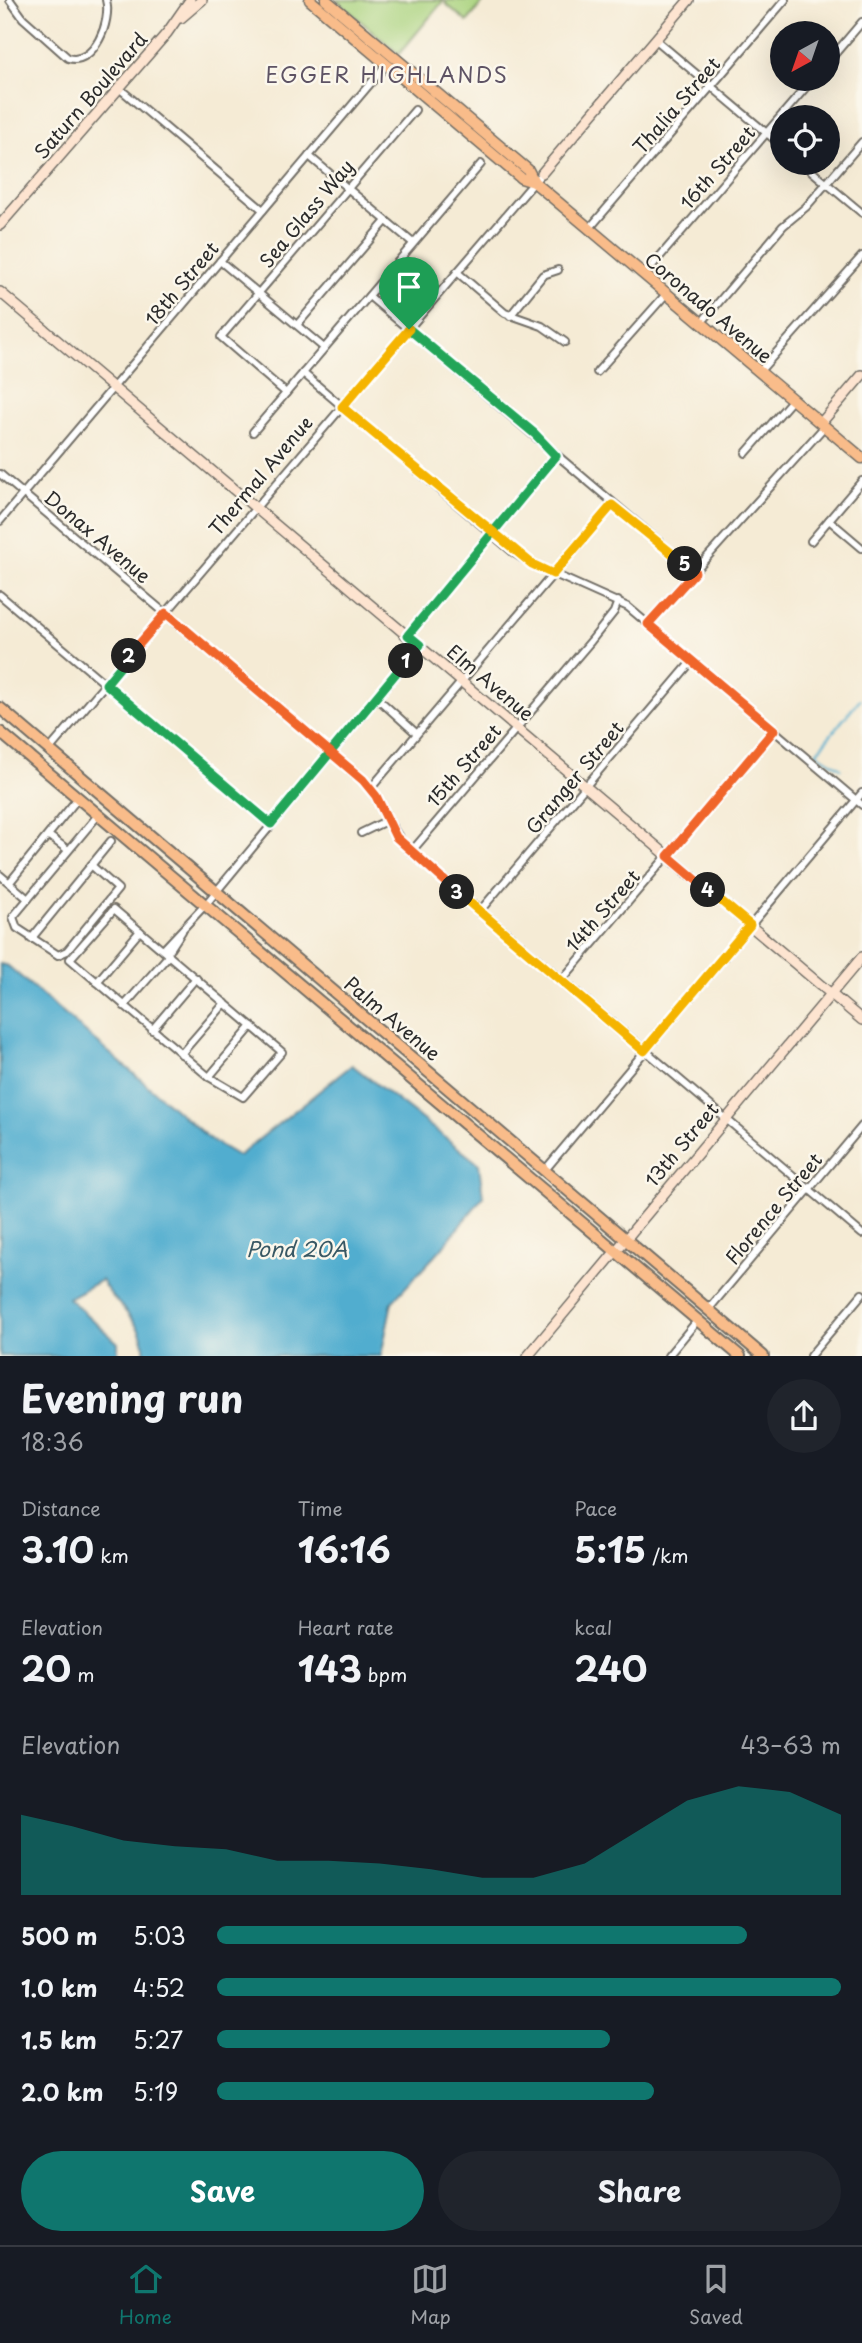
<!DOCTYPE html>
<html lang="en">
<head>
<meta charset="utf-8">
<style>
	body { margin:0; font-family:"Playpen Sans",sans-serif; background:#20242c; color:#f1f3f6; height:100vh; display:flex; flex-direction:column; font-size:26px; white-space:nowrap }
	* { box-sizing:border-box; margin:0 }
	p { font-size:23px; color:#9ea1a6 }
	.icon { flex:none; width:38px; height:38px; fill:none; stroke:currentColor; stroke-width:2; stroke-linecap:round; stroke-linejoin:round }
	.map { position:relative; height:1356px; overflow:hidden }
	.details { display:flex; flex-direction:column; background:#171b24; flex:1 }
	.details>* { flex:none }
	.needle { width:46px; rotate:220deg }
	.controls { position:absolute; left:770px; top:21px; display:grid; gap:14px }
	.controls a { display:grid; place-items:center; width:70px; height:70px; border-radius:50%; background:#171b24; box-shadow:0 7px 28px #0002; font-size:35px }
	.pin { position:absolute; display:grid; place-items:center; width:60px; height:60px; color:#fff; margin:-72px -30px; border-radius:50% 50% 50% 0; rotate:-45deg; box-shadow:0 0 7px #0007 }
	.pin .icon { rotate:45deg }
	.km { position:absolute; width:35px; height:35px; margin:-18px; border-radius:50%; background:#222; color:#fff; font-size:19px; line-height:35px; text-align:center }
	.round { display:grid; place-items:center; flex:none; width:74px; height:74px; border-radius:37px; background:#20242c }
	.summary { display:flex; align-items:center; justify-content:space-between; height:119px; padding:0 21px }
	h1 { font-size:38px; font-weight:700; line-height:52px }
	.metrics { display:grid; grid-template-columns:repeat(3,1fr); gap:10px; height:119px; padding:7px 21px }
	.metrics div { display:grid; align-content:center }
	.metrics b { font-size:35px; font-weight:700 }
	.metrics small { font-size:19px; font-weight:400 }
	.metrics p { font-size:19px }
	.chart { height:196px; padding:14px 21px }
	.chart p { display:flex; justify-content:space-between }
	.chart svg { width:100%; height:126px; margin-top:7px; fill:#0f766e; opacity:.7 }
	.cta { display:flex; gap:14px; margin-top:auto; padding:14px 21px }
	.cta a { flex:1; height:80px; border-radius:42px; background:#0f766e; color:#fff; font-size:28px; font-weight:700; line-height:80px; text-align:center }
	.cta a+a { background:#20242c; color:#f1f3f6 }
	ul { padding:0 21px; list-style:none; font-size:23px }
	li { display:grid; grid-template-columns:112px 84px 1fr; align-items:center; height:52px }
	li i { height:18px; border-radius:9px; background:#0f766e }
	.menu { display:flex; justify-content:space-around; align-items:center; height:98px; border-top:2px solid #363941; background:#171b24; font-size:19px; color:#9ea1a6 }
	.menu a { display:grid; justify-items:center; gap:4px }
	.menu .current { color:#0f766e }
	.map>svg:first-child { display:block }
	.green { fill:#aad37f; stroke:#6a7f55; stroke-width:2 }
	.water { fill:#51adcf; stroke:#3e6c7d; stroke-width:2 }
	.lines { fill:none; stroke-linecap:round; stroke-linejoin:round }
	.stream { stroke:#51adcf; stroke-width:2 }
	.street-casing { stroke:#726e66; stroke-width:10 }
	.secondary-casing { stroke:#726e66; stroke-width:12 }
	.primary-casing { stroke:#726e66; stroke-width:13 }
	.highway-casing { stroke:#726e66; stroke-width:14 }
	.street { stroke:#fff; stroke-width:6 }
	.secondary { stroke:#fde4d0; stroke-width:9 }
	.primary { stroke:#f9bc8a; stroke-width:10 }
	.highway { stroke:#f9bc8a; stroke-width:10 }
	.split-1-casing { stroke:#fff; stroke-width:14 }
	.split-2-casing { stroke:#fff; stroke-width:14 }
	.split-3-casing { stroke:#fff; stroke-width:14 }
	.split-4-casing { stroke:#fff; stroke-width:14 }
	.split-5-casing { stroke:#fff; stroke-width:14 }
	.split-6-casing { stroke:#fff; stroke-width:14 }
	.split-1 { stroke:#22a559; stroke-width:9 }
	.split-2 { stroke:#22a559; stroke-width:9 }
	.split-3 { stroke:#f0652b; stroke-width:9 }
	.split-4 { stroke:#f5b400; stroke-width:9 }
	.split-5 { stroke:#f0652b; stroke-width:9 }
	.split-6 { stroke:#f5b400; stroke-width:9 }
	.labels { text-anchor:middle; dominant-baseline:central; stroke-width:5; stroke-linejoin:round; paint-order:stroke }
	.street-label { font-size:19px; fill:#2b2b2b; stroke:#fbf7ec }
	.neighbourhood-label { font-size:21px; letter-spacing:2px; fill:#5e5364; stroke:#fbf7ec }
	.water-label { font-size:21px; font-style:italic; fill:#385864; stroke:#fbf7ec }
</style>
</head>
<body>
<div class="map">
<svg width="862" height="1356" viewBox="0 0 862 1356">
	<rect width="100%" height="100%" fill="#fbf7ec"/>
	<filter id="ink" filterUnits="userSpaceOnUse"><feTurbulence type="fractalNoise" baseFrequency=".0143" numOctaves="2"/><feDisplacementMap in="SourceGraphic" scale="14" xChannelSelector="R" yChannelSelector="G"/><feConvolveMatrix kernelMatrix="1 2 1 2 8 2 1 2 1" color-interpolation-filters="sRGB"/></filter>
	<filter id="wash" filterUnits="userSpaceOnUse"><feTurbulence type="fractalNoise" baseFrequency=".00686" numOctaves="4" result="noise"/><feDisplacementMap in="SourceGraphic" scale="28" xChannelSelector="R" yChannelSelector="G"/><feGaussianBlur stdDeviation="1.57" result="paint"/><feColorMatrix in="noise" values="0 0 0 0 0 0 0 0 0 0 0 0 0 0 0 0 0 1.4 0 .05"/><feComposite in="paint" operator="in"/></filter>
	<g filter="url(#wash)">
		<rect width="100%" height="100%" fill="#f5ebd5"/>
		<g class="green">
			<path d="M336,0H444L399,54Z"/>
			<path d="M448,0H485L467,22L445,3Z"/>
		</g>
		<path class="water" d="M0,964L8,966L211,1140L238,1156L352,1065L479,1164L483,1197L441,1249L392,1302L381,1356H144C148,1324 115,1306 101,1280L68,1298L118,1343V1356H0Z"/>
		<g class="lines">
			<path class="stream" d="M841,768L816,753L860,699"/>
		</g>
	</g>
	<g filter="url(#ink)">
		<g class="lines">
			<g class="street-casing">
				<g id="street">
					<path d="M10,0L23,18L68,58C94,66 112,21 106,0"/>
					<path d="M656,40L782,146"/>
					<path d="M828,62L862,22"/>
					<path d="M119,88L263,210"/>
					<path d="M309,156L413,243"/>
					<path d="M802,163L862,213"/>
					<path d="M589,229L785,0"/>
					<path d="M220,261L324,348"/>
					<path d="M457,272L505,313L542,326L565,342"/>
					<path d="M644,275L813,79"/>
					<path d="M369,296L695,572"/>
					<path d="M510,316L543,275L558,270"/>
					<path d="M702,322L783,226L806,207L862,142"/>
					<path d="M297,325L386,221"/>
					<path d="M760,371L862,256"/>
					<path d="M597,372L667,293"/>
					<path d="M303,373L514,553L532,564L628,607L862,805"/>
					<path d="M286,393L221,337L415,110"/>
					<path d="M253,432L481,164"/>
					<path d="M746,453L793,399"/>
					<path d="M0,474L363,780C383,802 390,831 411,852L862,1234"/>
					<path d="M829,520L862,548"/>
					<path d="M0,521L386,65"/>
					<path d="M811,541L862,481"/>
					<path d="M0,595L271,824"/>
					<path d="M648,623L825,426"/>
					<path d="M408,635L556,456"/>
					<path d="M376,697L416,733"/>
					<path d="M49,750L542,173"/>
					<path d="M371,788L612,505"/>
					<path d="M361,833L388,820"/>
					<path d="M49,836L68,850"/>
					<path d="M411,852L591,641L614,612L618,601"/>
					<path d="M91,865L118,889L67,951L58,955L17,928L13,917L99,814"/>
					<path d="M0,875L28,899"/>
					<path d="M10,882L78,798"/>
					<path d="M114,909L282,1052L243,1097L209,1077L70,959Z"/>
					<path d="M479,912L692,661"/>
					<path d="M31,939L111,841"/>
					<path d="M163,950L206,904L420,645"/>
					<path d="M167,954L182,931"/>
					<path d="M561,981L774,730"/>
					<path d="M97,982L140,931"/>
					<path d="M124,1006L169,955"/>
					<path d="M152,1030L196,978"/>
					<path d="M181,1054L225,1003"/>
					<path d="M209,1077L252,1026"/>
					<path d="M545,1170L862,793"/>
					<path d="M708,1310L862,1126"/>
					<path d="M668,1356L697,1321"/>
					<path d="M810,1356L862,1294"/>
				</g>
			</g>
			<g class="secondary-casing">
				<g id="secondary">
					<path d="M181,18L202,0"/>
					<path d="M542,173L689,0"/>
					<path d="M0,225L167,33L190,0"/>
					<path d="M0,292L862,1020"/>
					<path d="M821,423L862,375"/>
					<path d="M528,1356L862,957"/>
				</g>
			</g>
			<g class="primary-casing">
				<g id="primary">
					<path d="M310,0L521,178L534,182"/>
					<path d="M326,0L528,170L534,182L862,458"/>
				</g>
			</g>
			<g class="highway-casing">
				<g id="highway">
					<path d="M0,708L763,1356"/>
					<path d="M0,732L740,1356"/>
				</g>
			</g>
			<use href="#street" class="street"/>
			<use href="#secondary" class="secondary"/>
			<use href="#primary" class="primary"/>
			<use href="#highway" class="highway"/>
		</g>
	</g>
	<g class="lines" filter="url(#ink)">
		<g class="split-1-casing">
			<path id="split-1" d="M406,661L420,645L408,635L556,456L535,434L409,329"/>
		</g>
		<g class="split-2-casing">
			<path id="split-2" d="M129,656L106,684L271,824L406,661"/>
		</g>
		<g class="split-3-casing">
			<path id="split-3" d="M129,656L166,613L363,780L376,796L396,837L457,892"/>
		</g>
		<g class="split-4-casing">
			<path id="split-4" d="M457,892L644,1051L750,925L708,890"/>
		</g>
		<g class="split-5-casing">
			<path id="split-5" d="M685,564L695,572L648,624L774,730L668,856L708,890"/>
		</g>
		<g class="split-6-casing">
			<path id="split-6" d="M409,329L342,407L532,564L553,574L612,505L685,564"/>
		</g>
		<use href="#split-1" class="split-1"/>
		<use href="#split-2" class="split-2"/>
		<use href="#split-3" class="split-3"/>
		<use href="#split-4" class="split-4"/>
		<use href="#split-5" class="split-5"/>
		<use href="#split-6" class="split-6"/>
	</g>
	<g class="labels">
		<g class="street-label">
			<text transform="translate(90 95) rotate(-49)">Saturn Boulevard</text>
			<text transform="translate(676 105) rotate(-49)">Thalia Street</text>
			<text transform="translate(717 167) rotate(-49)">16th Street</text>
			<text transform="translate(306 213) rotate(-50)">Sea Glass Way</text>
			<text transform="translate(181 283) rotate(-50)">18th Street</text>
			<text transform="translate(709 307) rotate(40)">Coronado Avenue</text>
			<text transform="translate(260 475) rotate(-50)">Thermal Avenue</text>
			<text transform="translate(98 536) rotate(40)">Donax Avenue</text>
			<text transform="translate(491 682) rotate(40)">Elm Avenue</text>
			<text transform="translate(463 765) rotate(-49)">15th Street</text>
			<text transform="translate(574 777) rotate(-50)">Granger Street</text>
			<text transform="translate(602 910) rotate(-49)">14th Street</text>
			<text transform="translate(393 1018) rotate(40)">Palm Avenue</text>
			<text transform="translate(681 1144) rotate(-50)">13th Street</text>
			<text transform="translate(773 1208) rotate(-50)">Florence Street</text>
		</g>
		<g class="neighbourhood-label">
			<text x="387" y="74">EGGER HIGHLANDS</text>
		</g>
		<g class="water-label">
			<text x="297" y="1248">Pond 20A</text>
		</g>
	</g>
</svg>
<div class="controls">
<a><svg class="needle" viewBox="-14 -14 28 28"><path d="M0-13l5 13h-10z" fill="#e53935"/><path d="M0 13l5-13h-10z" fill="#9ea1a6"/></svg></a>
<a><svg class="icon" aria-label="locate" viewBox="0 0 24 24"><circle cx="12" cy="12" r="6"/><path d="M12 2v4M12 18v4M2 12h4M18 12h4"/></svg></a>
</div>
<div class="pin" style="left:409px;top:329px;background:#1e9e55"><svg class="icon" aria-label="arrive" viewBox="0 0 24 24"><path d="M6 21V4h12l-3 4 3 4H6"/></svg></div>
<b class="km" style="left:406px;top:661px">1</b>
<b class="km" style="left:129px;top:656px">2</b>
<b class="km" style="left:457px;top:892px">3</b>
<b class="km" style="left:708px;top:890px">4</b>
<b class="km" style="left:685px;top:564px">5</b>
</div>
<section class="details">
<div class="summary"><div><h1>Evening run</h1><p>18:36</p></div><a class="round"><svg class="icon" aria-label="share" viewBox="0 0 24 24"><path d="M12 15V3M7 8l5-5 5 5M5 13v7h14v-7"/></svg></a></div>
<div class="metrics">
<div><p>Distance</p><b>3.10<small> km</small></b></div>
<div><p>Time</p><b>16:16</b></div>
<div><p>Pace</p><b>5:15<small> /km</small></b></div>
</div>
<div class="metrics">
<div><p>Elevation</p><b>20<small> m</small></b></div>
<div><p>Heart rate</p><b>143<small> bpm</small></b></div>
<div><p>kcal</p><b>240</b></div>
</div>
<div class="chart"><p><span>Elevation</span>43–63 m</p>
<svg viewBox="0 0 160 44" preserveAspectRatio="none"><path d="M0 44V16L10 20L20 25L30 27L40 28L50 32L60 32L70 33L80 35L90 38L100 38L110 33L120 22L130 11L140 6L150 8L160 16V44z"/></svg>
</div>
<ul>
<li><b>500 m</b>5:03<i style="width:85%"></i></li>
<li><b>1.0 km</b>4:52<i style="width:100%"></i></li>
<li><b>1.5 km</b>5:27<i style="width:63%"></i></li>
<li><b>2.0 km</b>5:19<i style="width:70%"></i></li>
</ul>
<div class="cta"><a>Save</a><a>Share</a></div>
</section>
<nav class="menu">
<a class="current"><svg class="icon" aria-label="home" viewBox="0 0 24 24"><path d="M3 11l9-7 9 7M6 9v11h12V9"/></svg>Home</a>
<a><svg class="icon" aria-label="map" viewBox="0 0 24 24"><path d="M3 6l6-2 6 2 6-2v14l-6 2-6-2-6 2zM9 4v14M15 6v14"/></svg>Map</a>
<a><svg class="icon" aria-label="saved" viewBox="0 0 24 24"><path d="M7 4h10v16l-5-4-5 4z"/></svg>Saved</a>
</nav>
</body>
</html>
